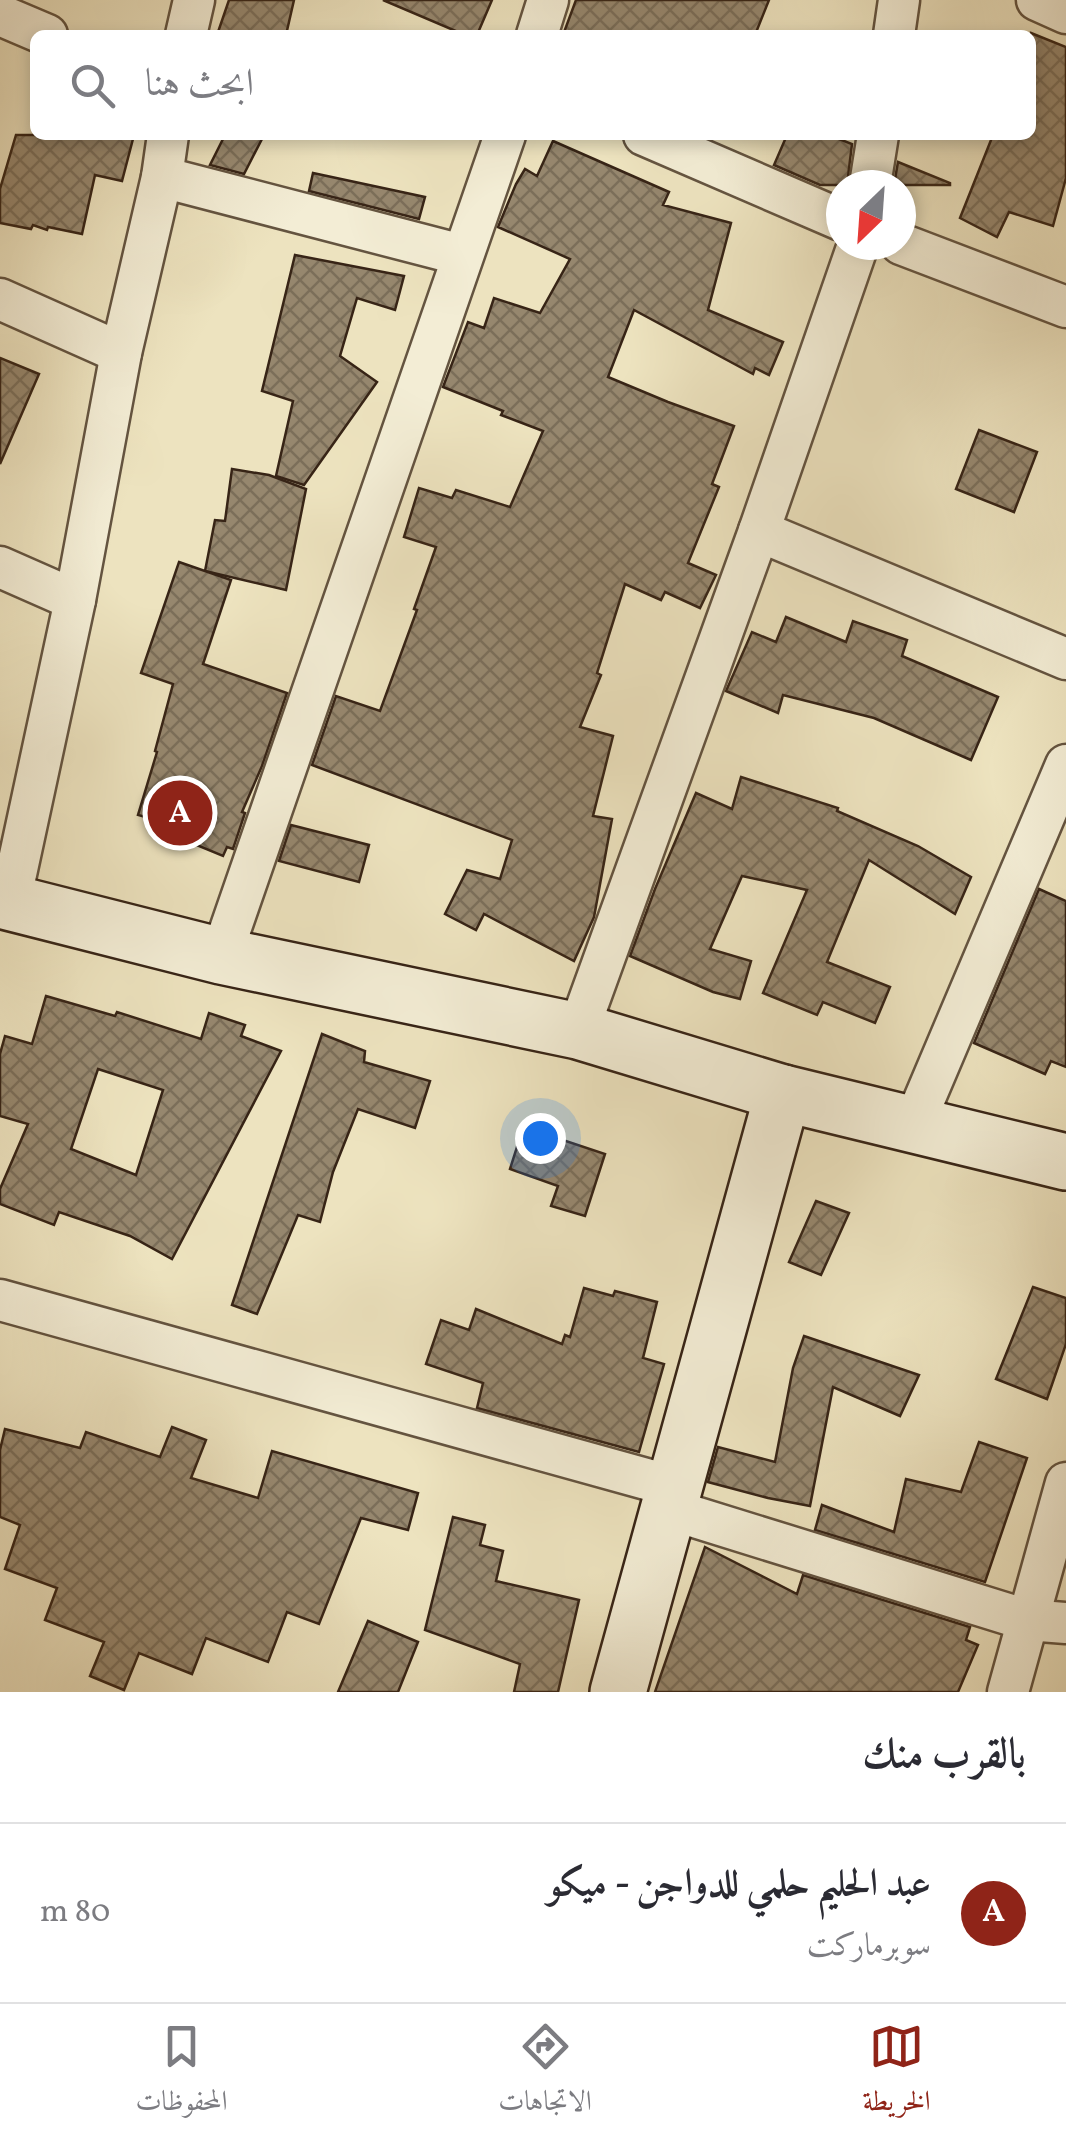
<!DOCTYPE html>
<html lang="ar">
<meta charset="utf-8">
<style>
body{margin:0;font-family:Vollkorn,Amiri,serif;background:#f2f2f3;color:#2b2b33;direction:rtl}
.compass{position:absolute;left:826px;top:170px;width:90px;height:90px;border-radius:50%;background:#fff;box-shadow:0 5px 15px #0003;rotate:205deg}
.you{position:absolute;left:540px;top:1138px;width:35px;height:35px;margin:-25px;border:8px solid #fff;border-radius:50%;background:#1a73e8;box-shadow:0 0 0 15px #1a73e833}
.badge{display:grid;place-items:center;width:65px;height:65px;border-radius:50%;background:#8f2418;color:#fff;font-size:32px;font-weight:700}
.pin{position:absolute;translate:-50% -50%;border:5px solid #fff;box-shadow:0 2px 10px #0006}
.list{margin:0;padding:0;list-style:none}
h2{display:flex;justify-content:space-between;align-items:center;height:130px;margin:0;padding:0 40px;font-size:42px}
h2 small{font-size:32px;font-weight:400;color:#7c7c81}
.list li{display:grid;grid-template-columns:65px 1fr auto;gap:30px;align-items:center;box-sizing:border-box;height:180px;padding:0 40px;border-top:2px solid #e1e1e2}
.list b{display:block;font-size:38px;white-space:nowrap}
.list p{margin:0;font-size:32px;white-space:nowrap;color:#7c7c81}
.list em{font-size:32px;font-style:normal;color:#7c7c81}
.icon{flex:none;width:55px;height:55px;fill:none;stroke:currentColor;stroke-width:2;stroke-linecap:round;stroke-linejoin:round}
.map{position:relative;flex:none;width:1066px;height:1692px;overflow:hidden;direction:ltr}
.search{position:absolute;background:#fff;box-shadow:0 5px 15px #0003;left:30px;right:30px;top:30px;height:110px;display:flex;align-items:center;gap:25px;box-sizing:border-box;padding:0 35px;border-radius:15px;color:#7c7c81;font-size:38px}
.sheet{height:310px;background:#fff}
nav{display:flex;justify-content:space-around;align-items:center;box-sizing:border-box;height:140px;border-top:2px solid #e1e1e2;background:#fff;font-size:28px;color:#7c7c81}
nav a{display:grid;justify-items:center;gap:5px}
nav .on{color:#8f2418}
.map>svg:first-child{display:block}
</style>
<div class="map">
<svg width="1066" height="1692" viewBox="0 0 1066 1692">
<defs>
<pattern id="building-cross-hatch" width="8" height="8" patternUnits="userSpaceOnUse" patternTransform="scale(2.5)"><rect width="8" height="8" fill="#96876e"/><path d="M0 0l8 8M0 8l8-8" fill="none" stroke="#7b6e59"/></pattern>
</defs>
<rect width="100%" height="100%" fill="#ede3bf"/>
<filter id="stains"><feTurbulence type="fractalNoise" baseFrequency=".002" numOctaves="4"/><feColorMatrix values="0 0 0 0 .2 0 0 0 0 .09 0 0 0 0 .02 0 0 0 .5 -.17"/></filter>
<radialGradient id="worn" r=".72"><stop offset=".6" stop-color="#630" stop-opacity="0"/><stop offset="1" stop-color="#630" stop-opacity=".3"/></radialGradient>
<!-- building -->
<g fill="url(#building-cross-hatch)" stroke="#372416" stroke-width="2.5" fill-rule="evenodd">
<polygon points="229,0 294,0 286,35 217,35"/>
<polygon points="383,0 492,0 477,35 465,35"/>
<polygon points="576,0 769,0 755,35 563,35"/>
<polygon points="1031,33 1066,47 1066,178 1053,226 1009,212 997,237 960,218 993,135 1031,135"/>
<polygon points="16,135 134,135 122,181 95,175 82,234 48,227 47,230 33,225 31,229 0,223 0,189"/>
<polygon points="225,135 264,135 244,174 210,165"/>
<polygon points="787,135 829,135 852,144 847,185 820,185 774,165"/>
<polygon points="553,141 669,192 663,205 731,223 708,310 783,342 769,375 755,368 753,374 634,310 608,377 668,402 734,426 712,484 719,487 688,563 716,575 700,608 665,592 661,600 625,584 597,673 601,675 580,727 613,736 593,816 612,819 594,917 574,961 484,914 476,930 445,914 467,870 500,879 512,840 312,765 336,696 380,711 417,610 414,609 436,547 404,537 419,488 452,498 456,490 510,507 543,431 501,415 503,411 443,387 468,322 484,328 494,298 540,313 570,259 498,227 516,184 525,169 537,176"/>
<polygon points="898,162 950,183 950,185 894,185"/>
<polygon points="313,173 425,197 419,219 309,191"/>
<polygon points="295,255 404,276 395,310 357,298 340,356 377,382 304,485 276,476 293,401 262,391"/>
<polygon points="0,358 39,374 0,464"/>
<polygon points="979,430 1037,452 1014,512 956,489"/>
<polygon points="232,469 269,475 306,489 286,590 205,571 215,520 225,521"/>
<polygon points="179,562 231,580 203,664 287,693 262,766 242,812 245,813 233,849 227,847 223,856 187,841 192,830 138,815 157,752 155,751 173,684 141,673"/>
<polygon points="786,617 846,642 853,621 907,640 902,656 998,697 971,760 874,718 783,695 778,713 726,691 752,632 776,642"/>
<polygon points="741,777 838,808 837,811 918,846 971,877 955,914 869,860 827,962 890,987 875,1023 823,1002 817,1015 763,993 807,890 742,876 710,949 751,961 740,999 713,992 630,956 655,889 696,793 732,809"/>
<polygon points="291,825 369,845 359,882 279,861"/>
<polygon points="1039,889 1066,901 1066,1067 1051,1061 1045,1074 974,1043"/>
<path d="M46 996 115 1016 117 1012 201 1039 209 1013 245 1025 241 1036 281 1051 172 1259 130 1236 59 1212 54 1225 0 1204V1189L28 1124 0 1116V1054L5 1036 32 1044ZM98 1069 163 1090 136 1175 71 1149Z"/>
<polygon points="322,1034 365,1051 364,1062 430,1081 415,1128 358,1109 333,1172 320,1222 298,1215 257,1314 232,1305"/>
<polygon points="522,1131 552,1141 554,1137 605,1154 585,1216 551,1206 558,1186 510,1169"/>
<polygon points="816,1201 849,1213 821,1275 789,1262"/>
<polygon points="1033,1287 1066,1298 1066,1344 1047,1399 996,1379"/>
<polygon points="584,1288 613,1296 615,1291 657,1302 643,1358 664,1364 639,1452 477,1408 483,1383 426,1364 441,1320 469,1330 476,1309 562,1344 565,1335 570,1337"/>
<polygon points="804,1336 919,1375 900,1416 833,1387 810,1506 768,1498 708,1482 718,1447 775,1462 793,1368"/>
<polygon points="172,1427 206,1440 191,1478 258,1498 272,1451 418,1493 408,1530 361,1518 319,1624 287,1612 268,1662 206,1638 192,1674 139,1653 124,1690 90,1676 104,1642 45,1620 57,1588 5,1569 20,1525 0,1517 0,1450 5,1429 80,1448 86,1432 160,1457"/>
<polygon points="979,1442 1027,1458 985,1582 815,1530 822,1505 894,1532 906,1479 961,1492"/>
<polygon points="453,1517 485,1525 480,1545 503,1551 496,1581 579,1600 558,1692 514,1692 520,1664 425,1630"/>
<polygon points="705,1547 797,1594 803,1575 970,1627 966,1640 978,1645 958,1692 655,1692"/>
<polygon points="368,1621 418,1642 398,1692 338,1692"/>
</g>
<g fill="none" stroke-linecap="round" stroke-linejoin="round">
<defs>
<g id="street">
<polyline points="1037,0 1066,13"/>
<polyline points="0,15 47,35"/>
<polyline points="186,35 194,0"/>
<polyline points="537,35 548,0"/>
<polyline points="894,35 899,0"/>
<polyline points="644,135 841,220"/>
<polyline points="162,177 462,255"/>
<polyline points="870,185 878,135"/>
<polyline points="901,244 1066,307"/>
<polyline points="0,299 121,353"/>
<polyline points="759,531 1066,659"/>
<polyline points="0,567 75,600"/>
<polyline points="10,902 75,600 121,353 162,177 168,135"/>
<polyline points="221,956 505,135"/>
<polyline points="578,1031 759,531 858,245"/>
<polyline points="913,1126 1066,765"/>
<polyline points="0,1300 675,1487"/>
<polyline points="669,1509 1027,1620 1066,1623"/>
<polyline points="1008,1692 1066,1483"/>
</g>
<g id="secondary">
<polyline points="0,900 221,956 578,1031 783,1093 1066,1162"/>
<polyline points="618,1692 783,1093"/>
</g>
</defs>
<!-- street casing -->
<use href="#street" stroke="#645440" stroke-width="45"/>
<!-- secondary casing -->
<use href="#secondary" stroke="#372416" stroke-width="60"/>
<!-- street -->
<use href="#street" stroke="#f3edd5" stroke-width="40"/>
<!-- secondary -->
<use href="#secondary" stroke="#f3edd5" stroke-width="55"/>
</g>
<rect width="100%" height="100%" filter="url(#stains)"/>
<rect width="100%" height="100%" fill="url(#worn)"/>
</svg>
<svg class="compass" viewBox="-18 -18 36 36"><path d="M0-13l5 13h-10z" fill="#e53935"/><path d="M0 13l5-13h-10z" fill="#7c7c81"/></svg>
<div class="you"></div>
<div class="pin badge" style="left:180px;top:813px">A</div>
<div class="search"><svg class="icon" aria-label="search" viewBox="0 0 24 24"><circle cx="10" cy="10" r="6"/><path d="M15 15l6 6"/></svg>ابحث هنا</div>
</div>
<section class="sheet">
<h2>بالقرب منك<small></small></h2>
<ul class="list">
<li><span class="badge">A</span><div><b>عبد الحليم حلمي للدواجن - ميكو</b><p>سوبرماركت</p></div><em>80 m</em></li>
</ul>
</section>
<nav>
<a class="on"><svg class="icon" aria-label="map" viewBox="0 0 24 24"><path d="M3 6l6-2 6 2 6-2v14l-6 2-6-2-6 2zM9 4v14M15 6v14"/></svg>الخريطة</a>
<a><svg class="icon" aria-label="directions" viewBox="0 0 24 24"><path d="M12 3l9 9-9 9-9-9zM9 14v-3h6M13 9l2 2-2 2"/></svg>الاتجاهات</a>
<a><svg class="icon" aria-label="saved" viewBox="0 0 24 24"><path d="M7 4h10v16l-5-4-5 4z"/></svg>المحفوظات</a>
</nav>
